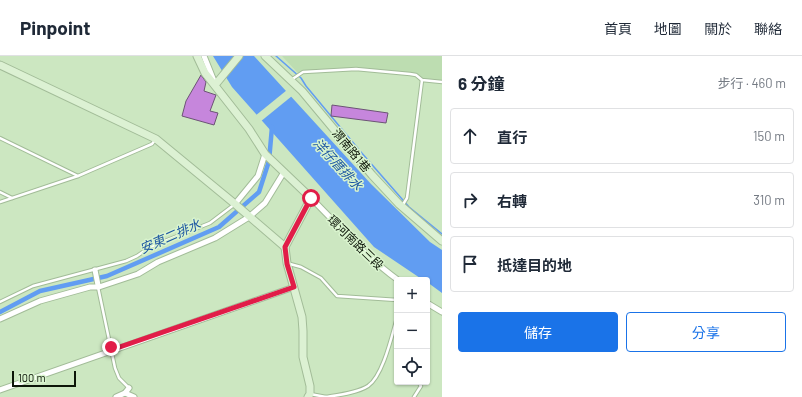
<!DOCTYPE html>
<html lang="zh-TW">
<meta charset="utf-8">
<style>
body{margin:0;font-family:Barlow,"Noto Sans TC",sans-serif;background:#f6f6f7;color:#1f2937}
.controls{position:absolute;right:12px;bottom:12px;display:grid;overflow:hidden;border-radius:4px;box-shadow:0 1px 3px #0004}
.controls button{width:36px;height:36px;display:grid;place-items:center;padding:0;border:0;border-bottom:1px solid #e0e1e3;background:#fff;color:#1f2937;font:20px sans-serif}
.scale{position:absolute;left:12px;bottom:10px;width:64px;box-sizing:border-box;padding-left:4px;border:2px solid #0c1508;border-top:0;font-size:11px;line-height:14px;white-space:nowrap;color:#0c1508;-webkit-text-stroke:3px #d9f4ce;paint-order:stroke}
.stop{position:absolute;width:12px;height:12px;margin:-9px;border:3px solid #e11d48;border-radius:50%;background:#fff}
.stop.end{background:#e11d48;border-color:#fff;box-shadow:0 1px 4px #0008}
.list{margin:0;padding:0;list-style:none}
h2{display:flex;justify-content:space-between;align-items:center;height:52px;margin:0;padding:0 16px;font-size:17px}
h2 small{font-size:13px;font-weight:400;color:#747a83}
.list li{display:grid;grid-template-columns:26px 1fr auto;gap:12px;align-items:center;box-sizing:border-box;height:56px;margin:0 8px 8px;padding:0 8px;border:1px solid #e0e1e3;border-radius:4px}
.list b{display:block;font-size:15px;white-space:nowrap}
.list em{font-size:13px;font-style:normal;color:#747a83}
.actions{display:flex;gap:8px;padding:12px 16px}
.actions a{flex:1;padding:9px 0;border:1px solid #1a73e8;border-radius:4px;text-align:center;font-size:14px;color:#1a73e8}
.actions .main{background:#1a73e8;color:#fff}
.icon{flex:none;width:22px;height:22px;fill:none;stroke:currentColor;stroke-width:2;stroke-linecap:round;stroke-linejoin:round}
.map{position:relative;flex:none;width:442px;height:341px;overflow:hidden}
header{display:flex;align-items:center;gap:24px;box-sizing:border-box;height:56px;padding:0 20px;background:#fff;border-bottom:1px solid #e0e1e3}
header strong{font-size:19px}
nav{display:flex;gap:22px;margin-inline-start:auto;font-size:14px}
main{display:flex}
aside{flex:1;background:#fff}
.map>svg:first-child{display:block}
</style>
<header>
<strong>Pinpoint</strong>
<nav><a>首頁</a><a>地圖</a><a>關於</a><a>聯絡</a></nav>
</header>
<main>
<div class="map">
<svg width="442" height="341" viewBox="0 0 442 341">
<rect width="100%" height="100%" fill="#cce7c1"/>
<!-- built -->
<polygon fill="#bdddb1" points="282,0 442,0 442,26 422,24 416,19 356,13 304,15 298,17"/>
<!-- water -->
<polygon fill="#619df2" points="213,0 254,0 371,128 430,186 442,194 442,237 427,226 427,224 423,224 374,191 232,31"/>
<!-- pier -->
<polygon fill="#cce7c1" points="287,34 292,40 260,66 255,60"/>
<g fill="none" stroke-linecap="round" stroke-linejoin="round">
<!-- stream -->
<polyline stroke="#619df2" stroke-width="1.5" points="276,0 301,22 306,30 360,95 409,151 442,178"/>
<!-- canal -->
<polyline stroke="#619df2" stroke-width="4.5" points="0,256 40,235 107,220 219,171 259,136 269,105 272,71"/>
</g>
<!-- building -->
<g fill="#c686dc" stroke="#6c5475">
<polygon points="201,19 206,26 204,35 216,39 210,55 218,57 214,69 182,60 186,45"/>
<polygon points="332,49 388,57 386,67 331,60"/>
</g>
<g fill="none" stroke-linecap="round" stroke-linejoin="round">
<defs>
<g id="lane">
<polyline points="291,24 303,16 356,13 410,18 416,19 422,24 442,26"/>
<polyline points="0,82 78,120"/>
<polyline points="0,136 12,142"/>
<polyline points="0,146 78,120 152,88 155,84"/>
<polyline points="402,150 407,142 422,24"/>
<polyline points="290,208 301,211 321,222 337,240 397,244"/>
<polyline points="98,231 115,312 119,322 129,332"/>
<polyline points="0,246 33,230 126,205 137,200 150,191 210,167 235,148"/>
<polyline points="427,259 428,248"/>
<polyline points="310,338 326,341"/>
<path d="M326 341C339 339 357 337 368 330 383 320 392 279 397 262"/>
<polyline points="414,341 421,330 418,326"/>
</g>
<g id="street">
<polyline points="204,0 214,25"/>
<path d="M311 142C339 170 366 201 398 224"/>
<polyline points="235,148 258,120 265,98"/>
<polyline points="95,214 98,229"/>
<polyline points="427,247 442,256"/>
<polyline points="0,263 40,245 90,231 99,231 138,218 158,206 215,182 249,161 265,147 284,116"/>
<polyline points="0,334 294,231"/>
<polyline points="125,337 134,341"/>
<polyline points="116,341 125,337 129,332"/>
</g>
<g id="secondary">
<polyline points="197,0 205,17 249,73 265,98 311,142 285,191 287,207 302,261 303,275 303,301 310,330 310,338 308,341"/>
<polyline points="265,0 302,35 372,119 399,148 442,185"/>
<polyline points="0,9 156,83 235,148 285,191"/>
<polyline points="215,29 239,0"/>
</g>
</defs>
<!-- lane casing -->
<use href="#lane" stroke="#a2bc98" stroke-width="4.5"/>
<!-- street casing -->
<use href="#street" stroke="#a2bc98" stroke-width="7"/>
<!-- secondary casing -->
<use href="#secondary" stroke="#a2bc98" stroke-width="9"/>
<!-- lane -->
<use href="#lane" stroke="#fff" stroke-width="2.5"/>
<!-- street -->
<use href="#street" stroke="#fff" stroke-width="5"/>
<!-- secondary -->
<use href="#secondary" stroke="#dcf1d3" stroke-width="7"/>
</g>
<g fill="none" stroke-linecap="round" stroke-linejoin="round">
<!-- route -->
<polyline stroke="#e11d48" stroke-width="5" points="111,291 111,294 294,231 287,208 285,191 311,142"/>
</g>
<g text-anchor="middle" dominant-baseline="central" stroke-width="3" stroke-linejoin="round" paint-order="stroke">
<!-- street labels -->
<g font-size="12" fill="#0c1508" stroke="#d9f4ce">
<text transform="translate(352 94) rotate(50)">渭南路1巷</text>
<text transform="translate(356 186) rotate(44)">環河南路三段</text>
</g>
<!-- water labels -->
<g font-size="13" font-style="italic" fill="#1c56a2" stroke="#d9f4ce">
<text transform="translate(338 108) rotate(47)">洋仔厝排水</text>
<text transform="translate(170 180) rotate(-24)">安東二排水</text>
</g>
</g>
</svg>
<div class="controls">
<button>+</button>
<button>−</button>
<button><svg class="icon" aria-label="locate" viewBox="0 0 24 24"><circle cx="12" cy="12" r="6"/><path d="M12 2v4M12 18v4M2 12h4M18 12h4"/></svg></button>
</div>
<div class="scale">100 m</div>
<div class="stop" style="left:311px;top:142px"></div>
<div class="stop end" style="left:111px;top:291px"></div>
</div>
<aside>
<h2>6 分鐘<small>步行 · 460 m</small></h2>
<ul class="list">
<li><svg class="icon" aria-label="ahead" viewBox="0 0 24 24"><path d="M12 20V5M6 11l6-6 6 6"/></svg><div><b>直行</b></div><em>150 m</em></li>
<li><svg class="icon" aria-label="right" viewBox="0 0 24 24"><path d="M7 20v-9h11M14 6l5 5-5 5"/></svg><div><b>右轉</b></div><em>310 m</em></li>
<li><svg class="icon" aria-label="arrive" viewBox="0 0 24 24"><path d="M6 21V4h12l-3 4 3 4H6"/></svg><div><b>抵達目的地</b></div></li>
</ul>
<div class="actions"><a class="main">儲存</a><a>分享</a></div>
</aside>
</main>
